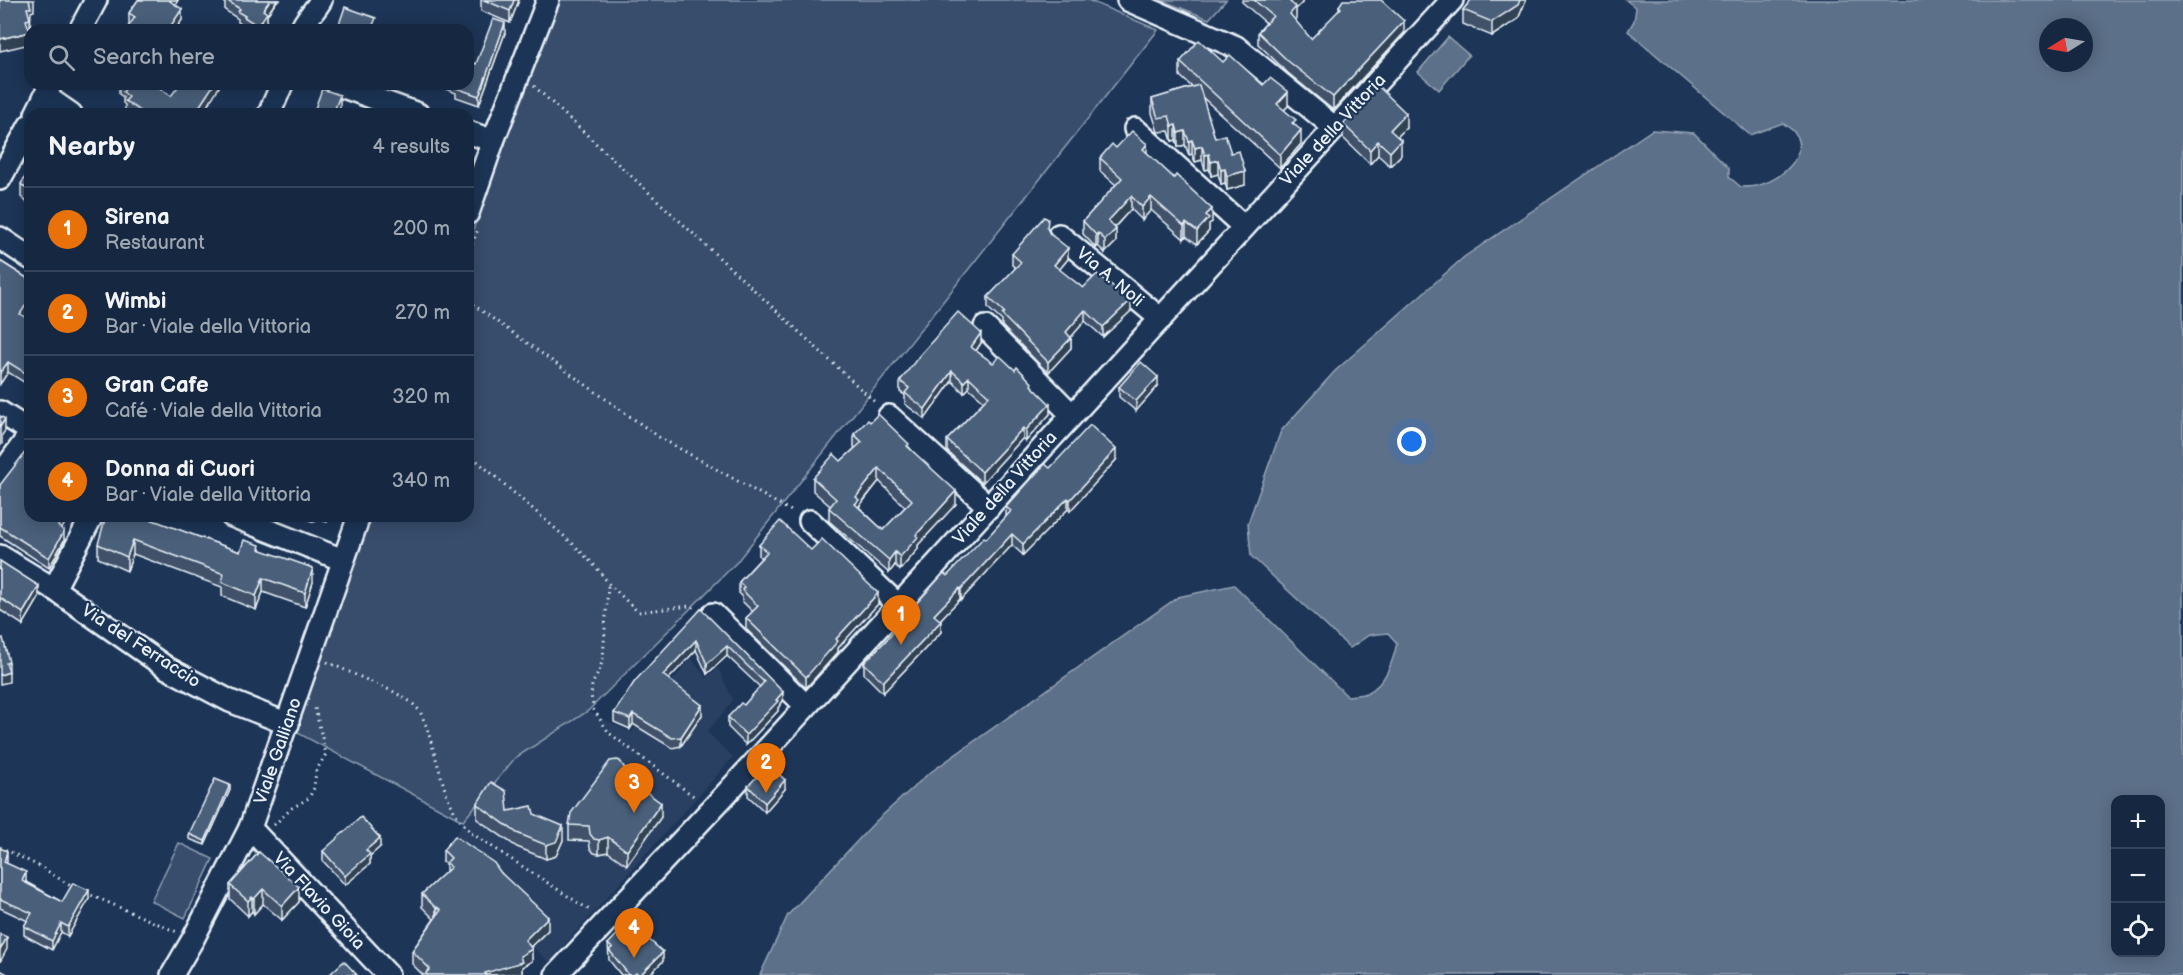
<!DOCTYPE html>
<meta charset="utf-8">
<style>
body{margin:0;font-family:"Balsamiq Sans",sans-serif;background:#1f3048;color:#f1f3f6}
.controls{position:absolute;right:18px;bottom:18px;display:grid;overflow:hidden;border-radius:12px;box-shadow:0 3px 15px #0003}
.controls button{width:54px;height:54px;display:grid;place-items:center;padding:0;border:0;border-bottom:2px solid #35445a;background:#162841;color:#f1f3f6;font:30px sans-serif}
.compass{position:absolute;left:2039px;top:18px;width:54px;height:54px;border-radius:50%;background:#162841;box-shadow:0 3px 15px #0003;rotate:259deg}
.you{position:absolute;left:1412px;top:442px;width:21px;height:21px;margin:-15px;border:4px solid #fff;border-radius:50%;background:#1a73e8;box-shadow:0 0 0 9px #1a73e833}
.badge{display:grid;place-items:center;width:39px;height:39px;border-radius:50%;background:#db2777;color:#fff;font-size:20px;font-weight:700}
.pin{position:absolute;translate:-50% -50px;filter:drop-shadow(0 2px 3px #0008)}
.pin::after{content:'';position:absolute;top:32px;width:21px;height:18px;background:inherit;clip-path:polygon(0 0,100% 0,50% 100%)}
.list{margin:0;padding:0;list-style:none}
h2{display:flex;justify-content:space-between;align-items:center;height:78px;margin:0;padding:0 24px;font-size:26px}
h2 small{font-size:20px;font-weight:400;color:#9ea6b1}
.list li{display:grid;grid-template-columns:39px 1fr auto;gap:18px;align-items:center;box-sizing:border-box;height:84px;padding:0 24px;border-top:2px solid #35445a}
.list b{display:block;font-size:22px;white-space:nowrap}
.list p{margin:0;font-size:20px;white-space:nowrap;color:#9ea6b1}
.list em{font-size:20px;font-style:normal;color:#9ea6b1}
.icon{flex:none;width:33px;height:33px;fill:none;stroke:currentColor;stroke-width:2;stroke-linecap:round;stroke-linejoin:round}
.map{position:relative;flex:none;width:2183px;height:975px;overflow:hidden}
.search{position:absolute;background:#162841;box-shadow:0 3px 15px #0003;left:24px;top:24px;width:450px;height:66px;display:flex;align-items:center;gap:15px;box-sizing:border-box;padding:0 21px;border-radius:18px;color:#9ea6b1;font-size:22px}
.panel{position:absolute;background:#162841;box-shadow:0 3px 15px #0003;left:24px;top:108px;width:450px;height:414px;border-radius:18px}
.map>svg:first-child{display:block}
</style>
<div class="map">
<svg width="2183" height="975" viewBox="0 0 2183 975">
<rect width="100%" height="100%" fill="#1d3557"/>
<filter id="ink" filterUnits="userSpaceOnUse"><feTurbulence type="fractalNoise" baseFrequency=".0167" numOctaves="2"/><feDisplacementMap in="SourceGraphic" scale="12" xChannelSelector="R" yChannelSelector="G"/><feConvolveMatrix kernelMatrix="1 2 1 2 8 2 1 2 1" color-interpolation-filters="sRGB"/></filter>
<g filter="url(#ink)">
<!-- built -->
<polygon fill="#2a4162" points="691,658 706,678 718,668 733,700 707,732 733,757 549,962 451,870 440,863 463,821 515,758 588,711 631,733"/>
<!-- green -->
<g fill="#374d6c" stroke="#909fb2" stroke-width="1.5">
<polygon points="557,0 1088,0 1158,30 736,563 588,711 515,758 463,821 294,731 370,516 468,516 468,244"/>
<polygon points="1161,0 1226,0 1209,19"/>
<polygon points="179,843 213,859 185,918 151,901"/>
</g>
<!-- water -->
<g fill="#5d7089" stroke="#95a4b5" stroke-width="1.5" fill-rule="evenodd">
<path d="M1626 0H2183V975H760L788 915 875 822 928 774 1178 597 1234 585 1347 696C1353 695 1362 695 1367 693 1386 684 1393 661 1397 643L1388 633 1369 635 1350 648 1251 556 1248 523 1281 431 1335 371 1464 257 1652 130 1694 133 1729 168V177L1741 187C1747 187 1754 187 1760 185 1781 179 1810 156 1794 132 1792 129 1786 126 1783 123L1750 135 1628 31 1634 21 1636 8ZM2048 27H2084V63H2048ZM2116 800H2160V952H2116Z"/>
<polygon points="1448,37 1469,55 1439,90 1418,72"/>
</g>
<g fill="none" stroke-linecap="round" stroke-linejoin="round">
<defs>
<g id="street">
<polyline points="1128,0 1236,47 1335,128"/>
<polyline points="80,30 96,0"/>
<path d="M301 30C306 18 315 11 321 0"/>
<polyline points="335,84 418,114"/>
<polyline points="45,96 71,114"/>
<polyline points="36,114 51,84"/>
<polyline points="269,114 282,84"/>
<polyline points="1135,129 1244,227"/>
<polyline points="468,132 493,141"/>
<polyline points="0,179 30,125"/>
<polyline points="468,213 493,141 548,0"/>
<polyline points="1059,235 1161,319"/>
<polyline points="0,238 30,258"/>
<polyline points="985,327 1072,415"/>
<polyline points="0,412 30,431"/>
<polyline points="889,416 989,507"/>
<polyline points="0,476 30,434"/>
<polyline points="232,516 343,560"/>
<polyline points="810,521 898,605"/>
<polyline points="0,556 54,589 167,668 230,701 288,724"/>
<polyline points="54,589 92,516"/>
<polyline points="713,614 806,706"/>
<polyline points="250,828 388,975"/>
<polyline points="172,975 193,939 250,828 359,516"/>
<polyline points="556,975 725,795 1452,0"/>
</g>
</defs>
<!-- street casing -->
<use href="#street" stroke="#e8f1f8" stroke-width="26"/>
<!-- path -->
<g stroke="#e8f1f8" stroke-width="3" stroke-dasharray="1.5 4.5" stroke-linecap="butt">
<polyline points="534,86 877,404"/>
<polyline points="468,255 478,229"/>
<polyline points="468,301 659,437 793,512"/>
<polyline points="468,453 572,543 597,568 609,584 638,612 690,606 697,608"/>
<polyline points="608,586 603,658 599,672 592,684 591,696 594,710 609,733 696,798"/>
<polyline points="327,662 394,692 411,702 420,711 427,728 446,793 455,813 471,833 591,911"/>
<polyline points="274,825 292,808 309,798 314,788 316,771 326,754 314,704"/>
<polyline points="0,847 41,867 74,888"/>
<polyline points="86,893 177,932"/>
</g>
<!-- street -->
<use href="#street" stroke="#1d3557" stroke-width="21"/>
</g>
<!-- wall -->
<g fill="#3f5169" stroke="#e8f1f8" stroke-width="1.5" fill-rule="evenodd">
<polygon points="0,0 34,0 34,11 31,12 30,31 29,31 30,44"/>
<polygon points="138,0 178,0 175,5 182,20 175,30 126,30 130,24 129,24 129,13"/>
<polygon points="225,0 281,0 277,1 267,15 267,23 262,30 248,30 244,28 244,26 238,22 238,19 225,10"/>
<polygon points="481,0 519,0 510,23 481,11"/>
<polygon points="1242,0 1302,0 1302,3 1296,9 1295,21 1311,39 1339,11 1339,6 1404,33 1333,110 1288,73 1258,44 1258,32 1266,23 1242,2"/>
<polygon points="1471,0 1526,0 1518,19 1492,36 1463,24 1463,10"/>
<polygon points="505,33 479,105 456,97 456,93 433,84 468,84 476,64"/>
<polygon points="1180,62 1223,62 1288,106 1284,110 1296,126 1301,144 1280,168 1202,97 1215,138 1231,153 1245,185 1227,190 1225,183 1221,184 1218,174 1211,176 1209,169 1205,170 1202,160 1195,162 1192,154 1189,155 1185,145 1178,147 1176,140 1172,141 1169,131 1158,132 1152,113 1152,99 1192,87 1180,76"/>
<polygon points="117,84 154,84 171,96 204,111 204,114 129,114 125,112 125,105 123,103 123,97 119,94 119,85"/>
<polygon points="1343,124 1406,128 1397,137 1401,155 1390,166 1378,155 1370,164 1343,138"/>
<polygon points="1116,148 1147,153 1212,222 1209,224 1209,231 1197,244 1186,236 1184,239 1151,210 1142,220 1131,209 1115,227 1116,242 1105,253 1098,246 1096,248 1083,234 1083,221 1116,185 1100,171 1100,158"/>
<polygon points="30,169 30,205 21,197 21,184"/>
<polygon points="1048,229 1068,259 1059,270 1083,288 1131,311 1103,337 1085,321 1071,337 1071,348 1048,373 1002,326 1002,321 988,308 988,297 1016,268 1012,265 1012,254"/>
<polygon points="0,261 30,280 30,310 25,317 30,320 30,386 8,372 0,384"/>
<polygon points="981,343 976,351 993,363 1032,387 1050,414 1026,441 1023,438 982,483 947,451 947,440 984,401 969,388 964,393 952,381 925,419 905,404 905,395 900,392 900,381"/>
<polygon points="1158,386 1136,411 1119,397 1119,387"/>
<path d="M854 434 909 447 956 504 918 545V549L900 570 895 565 889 573 829 521V508L830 506 813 491V478L841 461 855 448 854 447ZM879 481 905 507 883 530 859 507Z"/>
<polygon points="1116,460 1070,511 1068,509 1023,555 1012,545 961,600 960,599 940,620 941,632 883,693 864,674 864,663 892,634 903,621 903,618 986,539 1006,517 1006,507 1050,468"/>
<polygon points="0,485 30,516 69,516 61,529 64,540 49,568 0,536"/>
<polygon points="147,516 147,518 240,552 260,549 313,582 305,607 263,592 256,610 222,596 222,587 133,554 127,571 98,558 98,544"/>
<polygon points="300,516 329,516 327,522 317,519 314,522"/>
<polygon points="759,545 811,550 878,604 838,648 838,652 806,688 746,629 746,618 753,612 742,601 742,596 739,593 739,582 761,558 759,556"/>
<polygon points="0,561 39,598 23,625 0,610"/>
<polygon points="701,609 783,701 778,708 778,711 746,745 728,727 728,717 744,705 760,687 727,656 707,674 696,650 668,679 702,715 681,746 672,748 633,724 630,729 614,722 614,713"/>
<polygon points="628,773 643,789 661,817 627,865 608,852 599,854 594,853 590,848 589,841 569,840 569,825"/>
<polygon points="748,786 785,789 765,812 748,796"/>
<polygon points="230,790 205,845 189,839 189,834"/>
<polygon points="477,804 508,811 534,814 563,840 556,856 546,859 517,847 477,819"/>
<polygon points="380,847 370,856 370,864 345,885 323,861 323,851"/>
<polygon points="0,848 7,861 6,863 26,881 26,882 62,902 89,899 68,936 61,932 52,950 24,935 24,926 28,921 0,908"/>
<polygon points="443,850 501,873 548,930 531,947 532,961 522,967 522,974 423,975 412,964 412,951 434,919 422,907 422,894 446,872 446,865 443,862"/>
<polygon points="259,852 299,902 282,920 263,904 254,914 252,911 248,916 230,899 230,885"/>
<polygon points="608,944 663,961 649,975 621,975 609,960"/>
</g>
<!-- shaded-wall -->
<g fill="#334255" stroke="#e8f1f8" stroke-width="1.5">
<polygon points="170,0 178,0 170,12"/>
<polygon points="270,0 277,0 267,15 267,23 262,30 258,30 258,26 263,10"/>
<polygon points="514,0 519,0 510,23 510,11"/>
<polygon points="1292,0 1302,0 1302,3 1296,9 1296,20 1290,27 1290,2"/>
<polygon points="1520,0 1526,0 1518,19 1492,36 1492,22"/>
<polygon points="182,9 182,20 175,30 168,30"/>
<polygon points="30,19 30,31 26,32 26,20"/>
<polygon points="1404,21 1404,33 1333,110 1333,97"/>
<polygon points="505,23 505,33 479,105 479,96"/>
<polygon points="30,32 30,44 0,51 0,39"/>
<polygon points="214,84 221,84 204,111 204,114 199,114 199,107"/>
<polygon points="1288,92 1288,106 1277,117 1277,104"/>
<polygon points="340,95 340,108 337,114 333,114"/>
<polygon points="1406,113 1406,128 1390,144 1390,130"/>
<polygon points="1176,125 1176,140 1172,141 1172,126"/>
<polygon points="1301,130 1301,144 1280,168 1280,155"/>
<polygon points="1185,131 1185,145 1178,147 1178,133"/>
<polygon points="1192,140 1192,154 1189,155 1189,141"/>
<polygon points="1401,140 1401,155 1390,166 1390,152"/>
<polygon points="1378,141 1378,155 1370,164 1370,150"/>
<polygon points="1147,144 1147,157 1143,149"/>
<polygon points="1202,146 1202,160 1195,162 1195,148"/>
<polygon points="1209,154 1209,169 1205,170 1205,155"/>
<polygon points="1218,160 1218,174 1211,176 1211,162"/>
<polygon points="1225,169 1225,183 1221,184 1221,170"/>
<polygon points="1245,171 1245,185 1227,190 1227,176"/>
<polygon points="1131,196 1131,209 1108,234 1108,221"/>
<polygon points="1151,197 1151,210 1142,220 1142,207"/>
<polygon points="1212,209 1212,222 1209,224 1209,231 1197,244 1197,231 1206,215"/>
<polygon points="1186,223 1186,236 1184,239 1184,226"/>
<polygon points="1116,229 1116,242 1105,253 1105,240"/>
<polygon points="1098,233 1098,246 1096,248 1096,235"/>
<polygon points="1068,248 1068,259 1054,276 1054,265"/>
<polygon points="30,292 30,310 20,325 20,314"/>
<polygon points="1131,300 1131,311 1103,337 1103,327"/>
<polygon points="1085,310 1085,321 1066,343 1066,332"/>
<polygon points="981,333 981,343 971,358 971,347"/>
<polygon points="1071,338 1071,348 1048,373 1048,362"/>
<polygon points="8,362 8,372 0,384 0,373"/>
<polygon points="952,371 952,381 925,419 925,409"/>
<polygon points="969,377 969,388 964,393 964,382"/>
<polygon points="1158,377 1158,386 1136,411 1136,401"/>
<polygon points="1050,404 1050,414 1026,441 1026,430"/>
<polygon points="5,419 5,431 2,435 2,444 0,446 0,427"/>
<polygon points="1023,428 1023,438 982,483 982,472"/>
<polygon points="1116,449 1116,460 1070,511 1070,500"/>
<polygon points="879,468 879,481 859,506 859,512 855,517 856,497"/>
<polygon points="956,491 956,504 918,545 918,549 900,570 900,557 916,535"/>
<polygon points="1068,498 1068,509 1023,555 1023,544"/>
<polygon points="63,516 69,516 58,536 58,526"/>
<polygon points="64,531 64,540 49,568 49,558"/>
<polygon points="1012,534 1012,545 961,600 961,589"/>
<polygon points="133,540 133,554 127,571 127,557"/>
<polygon points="895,552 895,565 889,573 889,560"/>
<polygon points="313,568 313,582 305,607 305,593"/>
<polygon points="263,578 263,592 256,610 256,596"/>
<polygon points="39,586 39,598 23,625 23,613"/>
<polygon points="960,588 960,599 934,626 934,615"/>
<polygon points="878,593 878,604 838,648 838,652 806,688 806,677 836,639"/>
<polygon points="941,621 941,632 883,693 883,682"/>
<polygon points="696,640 696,650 663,685 663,675"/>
<polygon points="727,646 727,656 707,674 707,664"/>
<polygon points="9,662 9,671 6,672 6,663"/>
<polygon points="9,672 9,682 0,684 0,675"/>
<polygon points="783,692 783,701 778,708 778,711 746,745 746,735"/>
<polygon points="702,705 702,715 681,746 681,737"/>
<polygon points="633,714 633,724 630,729 630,719"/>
<polygon points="785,780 785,789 765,812 765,803"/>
<polygon points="230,785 230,790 205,845 205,841"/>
<polygon points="661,803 661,817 627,865 627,851"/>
<polygon points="563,826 563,840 556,856 546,859 546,845"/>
<polygon points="608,837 608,852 599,854 599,840"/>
<polygon points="380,838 380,847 370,856 370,864 345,885 345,876 366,850"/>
<polygon points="7,851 7,861 4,871 4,862"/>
<polygon points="26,872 26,881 22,890 22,881"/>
<polygon points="299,887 299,902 282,920 282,906"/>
<polygon points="263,889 263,904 254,914 254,899"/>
<polygon points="89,890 89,899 68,936 68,927"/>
<polygon points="252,897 252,911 248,916 248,901"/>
<polygon points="437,907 437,919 436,921 436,908"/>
<polygon points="548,917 548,930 525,952 525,940"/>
<polygon points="61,923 61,932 52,950 52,941"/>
<polygon points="7,937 7,949 0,962 0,950"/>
<polygon points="532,949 532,961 522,967 522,974 485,975 485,973 520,956"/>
<polygon points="663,952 663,961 649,975 640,975"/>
</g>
<!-- building -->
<g fill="#495e7a" stroke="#e8f1f8" stroke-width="1.5" fill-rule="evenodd">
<polygon points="0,0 29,0 31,8 27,8 30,19 26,20 30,32 0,39"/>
<polygon points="138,0 170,0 170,1 182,9 168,30 126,30 135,17 129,13"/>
<polygon points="226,0 270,0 263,10 267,13 258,26 244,17 245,16 238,12 240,9"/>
<polygon points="484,0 514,0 510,11"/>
<polygon points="1254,0 1292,0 1290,2 1296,7 1290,14 1311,39 1341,8 1339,6 1343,0 1381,0 1404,21 1333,97 1288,61 1258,32 1273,16"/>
<polygon points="1471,0 1520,0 1518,5 1492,22 1463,10"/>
<polygon points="345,7 376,18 373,25 386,30 337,30"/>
<polygon points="493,19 505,23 479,96 456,88 457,84 468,84 468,61 476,64"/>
<polygon points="1199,40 1223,62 1230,55 1263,85 1270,78 1288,92 1277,104 1296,120 1292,123 1301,130 1280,155 1180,62"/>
<polygon points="119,84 154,84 171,96 180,84 214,84 199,107 204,110 201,114 145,114 125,101 129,97 123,92 126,88"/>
<polygon points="1199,85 1215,138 1225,135 1231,153 1239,151 1245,171 1227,176 1225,169 1221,170 1218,160 1211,162 1209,154 1205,155 1202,146 1195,148 1192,140 1189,141 1185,131 1178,133 1176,125 1172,126 1169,116 1158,118 1152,99"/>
<polygon points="1378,86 1406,113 1390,130 1401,140 1390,152 1378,141 1370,150 1343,124"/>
<polygon points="322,89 340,95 333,114 313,114"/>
<polygon points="1132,131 1147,144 1143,149 1174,178 1176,175 1212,209 1206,215 1209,218 1197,231 1186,223 1184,226 1151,197 1142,207 1131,196 1108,221 1116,229 1105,240 1098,233 1096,235 1083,221 1122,178 1100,158 1112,144 1116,148"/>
<polygon points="30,169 30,192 21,184"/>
<polygon points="1044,217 1048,219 1047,228 1050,234 1068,248 1054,265 1083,288 1097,274 1131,300 1103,327 1085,310 1066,332 1071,338 1048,362 1002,315 1004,312 988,297 1021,262 1012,254"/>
<polygon points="0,261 30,280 30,292 28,296 30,297 30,299 20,314 30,320 30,376 8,362 0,373"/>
<polygon points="958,312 981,333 971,347 993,363 1000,356 1015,370 1017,367 1032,383 1031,385 1050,404 1026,430 1023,428 982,472 947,440 989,396 969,377 964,382 952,371 925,409 905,393 909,388 900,381 919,356"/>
<polygon points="1141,362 1158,377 1136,401 1119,387"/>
<path d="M878 414 909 444 907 446 956 491 916 535 918 537 900 557 895 552 889 560 829 508 836 499 813 478 834 454 841 461 862 442 854 434 868 420 870 422ZM879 468 912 500 883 530 855 504 859 500 856 497Z"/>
<polygon points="0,416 5,419 0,427"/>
<polygon points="1090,425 1116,449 1070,500 1068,498 1023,544 1012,534 961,589 960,588 934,615 941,621 883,682 864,663 892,634 904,620 903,618 944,573 947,576 984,537 986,539 1011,511 1006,507 1045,464 1050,468"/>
<polygon points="30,446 30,516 63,516 58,526 64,531 49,558 0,527 0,485"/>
<polygon points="106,516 142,516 240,552 244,540 260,545 259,549 313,568 305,593 263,578 256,596 222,582 224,574 133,540 127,557 98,544"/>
<polygon points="780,521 811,550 822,539 878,593 836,639 838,641 806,677 746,618 758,606 742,590 744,587 739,582 767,552 759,545"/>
<polygon points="0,561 39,586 23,613 0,598"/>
<polygon points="701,609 783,692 776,700 778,701 746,735 728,717 741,703 744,705 764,682 727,646 707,664 696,640 663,675 702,705 681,737 672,738 633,714 630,719 614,713 635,681"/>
<polygon points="3,638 9,662 6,663 9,672 0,675 0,639"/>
<polygon points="617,760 620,761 628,773 638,774 643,781 641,788 661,803 627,851 608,837 599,840 594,839 590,834 589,826 569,825 571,813 610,761"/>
<polygon points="769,764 785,780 765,803 748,786"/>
<polygon points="215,779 230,785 205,841 189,834"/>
<polygon points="491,782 506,791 508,811 532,806 534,814 563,826 556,842 546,845 517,833 477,804"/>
<polygon points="361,817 380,838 366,850 370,854 345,876 323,851"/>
<polygon points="455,836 494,863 501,873 548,917 525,940 532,949 520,956 522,962 485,973 487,975 427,975 426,973 430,969 412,951 441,910 437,907 436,908 422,894 451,867 446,863 451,858 443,850"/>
<polygon points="0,848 7,851 4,862 26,872 22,881 62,902 73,883 89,890 68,927 61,923 52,941 24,926 32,913 0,899"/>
<polygon points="259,852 299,887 282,906 263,889 254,899 252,897 248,901 230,885"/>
<polygon points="629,922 663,952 640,975 638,975 636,973 634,975 629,975 609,950 612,948 608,944"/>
<polygon points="0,934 7,937 0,950"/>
<polygon points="344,961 357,975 329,975"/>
<polygon points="0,970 9,975 0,975"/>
</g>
</g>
<g text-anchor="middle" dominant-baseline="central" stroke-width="4.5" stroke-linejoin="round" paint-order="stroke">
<!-- street labels -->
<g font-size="18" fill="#e8f1f8" stroke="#1d3557">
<text transform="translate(1333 130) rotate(-47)">Viale della Vittoria</text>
<text transform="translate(1110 277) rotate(40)">Via A. Noli</text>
<text transform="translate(1005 488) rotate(-48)">Viale della Vittoria</text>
<text transform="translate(141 646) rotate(33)">Via del Ferraccio</text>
<text transform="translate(278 751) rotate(-71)">Viale Galliano</text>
<text transform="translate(319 901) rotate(47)">Via Flavio Gioia</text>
</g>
</g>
</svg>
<div class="controls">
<button>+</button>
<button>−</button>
<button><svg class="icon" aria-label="locate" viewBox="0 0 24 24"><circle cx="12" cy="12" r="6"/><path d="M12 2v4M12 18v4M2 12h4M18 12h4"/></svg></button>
</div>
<svg class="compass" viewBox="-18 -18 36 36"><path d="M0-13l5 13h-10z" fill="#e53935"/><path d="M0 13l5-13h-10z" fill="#9ea6b1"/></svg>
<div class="you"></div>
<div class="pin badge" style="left:901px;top:645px;background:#e8710a">1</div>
<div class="pin badge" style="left:766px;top:793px;background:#e8710a">2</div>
<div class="pin badge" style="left:634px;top:813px;background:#e8710a">3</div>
<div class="pin badge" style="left:634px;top:958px;background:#e8710a">4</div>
<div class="search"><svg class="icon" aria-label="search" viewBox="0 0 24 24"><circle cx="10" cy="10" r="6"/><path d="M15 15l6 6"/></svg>Search here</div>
<section class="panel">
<h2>Nearby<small>4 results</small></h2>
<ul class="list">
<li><span class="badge" style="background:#e8710a">1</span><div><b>Sirena</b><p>Restaurant</p></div><em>200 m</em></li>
<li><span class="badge" style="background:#e8710a">2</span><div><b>Wimbi</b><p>Bar · Viale della Vittoria</p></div><em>270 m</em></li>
<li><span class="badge" style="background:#e8710a">3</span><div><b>Gran Cafe</b><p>Café · Viale della Vittoria</p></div><em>320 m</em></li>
<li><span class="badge" style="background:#e8710a">4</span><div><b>Donna di Cuori</b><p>Bar · Viale della Vittoria</p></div><em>340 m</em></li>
</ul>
</section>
</div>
